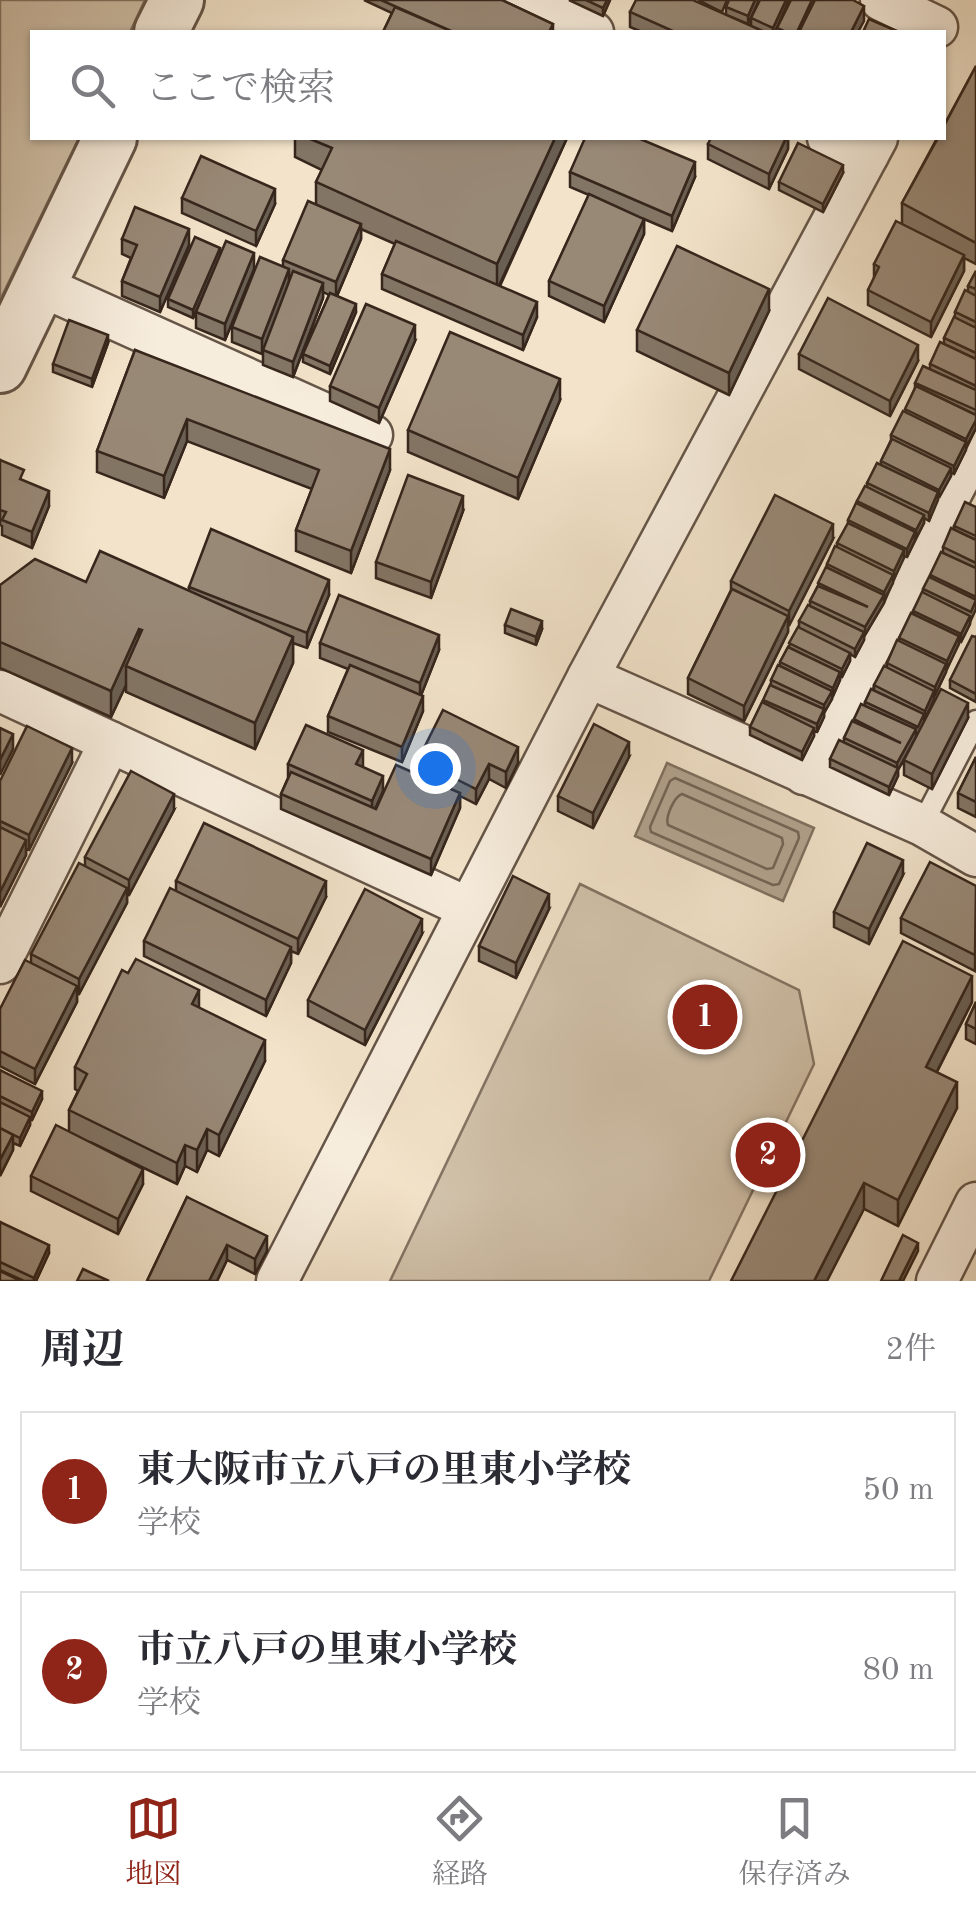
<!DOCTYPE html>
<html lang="ja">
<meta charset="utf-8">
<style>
body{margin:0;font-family:"Old Standard TT","Noto Serif JP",serif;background:#f7f7f7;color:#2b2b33}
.you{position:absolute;left:435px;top:768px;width:35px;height:35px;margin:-25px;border:8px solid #fff;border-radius:50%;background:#1a73e8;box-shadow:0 0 0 15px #1a73e833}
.badge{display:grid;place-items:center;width:65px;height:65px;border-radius:50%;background:#8f2418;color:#fff;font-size:32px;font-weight:700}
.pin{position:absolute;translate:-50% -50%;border:5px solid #fff;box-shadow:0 2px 10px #0006}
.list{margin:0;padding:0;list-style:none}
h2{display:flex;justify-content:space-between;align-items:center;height:130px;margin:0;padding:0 40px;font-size:42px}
h2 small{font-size:32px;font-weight:400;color:#7c7c81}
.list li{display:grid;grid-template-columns:65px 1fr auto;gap:30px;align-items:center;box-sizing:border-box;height:160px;margin:0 20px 20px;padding:0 20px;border:2px solid #e1e1e2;border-radius:0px}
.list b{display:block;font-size:38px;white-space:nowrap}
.list p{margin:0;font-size:32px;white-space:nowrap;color:#7c7c81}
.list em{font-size:32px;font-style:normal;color:#7c7c81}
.icon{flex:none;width:55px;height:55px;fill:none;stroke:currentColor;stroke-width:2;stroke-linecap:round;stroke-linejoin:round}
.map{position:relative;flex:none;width:976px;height:1281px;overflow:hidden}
.search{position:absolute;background:#fff;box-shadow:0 2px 8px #0004;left:30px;right:30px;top:30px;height:110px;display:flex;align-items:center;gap:25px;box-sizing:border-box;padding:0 35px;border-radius:0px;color:#7c7c81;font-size:38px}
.sheet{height:490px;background:#fff}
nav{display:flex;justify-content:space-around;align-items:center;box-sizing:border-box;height:140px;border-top:2px solid #e1e1e2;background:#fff;font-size:28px;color:#7c7c81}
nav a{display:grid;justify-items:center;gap:5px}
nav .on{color:#8f2418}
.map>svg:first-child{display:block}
</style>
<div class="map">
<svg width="976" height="1281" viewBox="0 0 976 1281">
<rect width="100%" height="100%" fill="#f2e3ca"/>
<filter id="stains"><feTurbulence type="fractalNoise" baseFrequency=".002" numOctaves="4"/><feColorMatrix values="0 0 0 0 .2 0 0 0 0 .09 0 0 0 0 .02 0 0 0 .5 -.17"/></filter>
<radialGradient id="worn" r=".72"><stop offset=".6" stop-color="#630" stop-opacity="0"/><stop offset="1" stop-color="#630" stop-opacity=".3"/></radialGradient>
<!-- green -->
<g fill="#d2c3ac" stroke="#847464" stroke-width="2.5">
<polygon points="0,0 145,0 130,32 32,32 32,138 79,138 0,300"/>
<polygon points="580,884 799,990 814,1064 709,1281 390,1281"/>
</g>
<!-- water -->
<polygon fill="#b2a38f" stroke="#807161" stroke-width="2.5" points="667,763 814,828 783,901 635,836"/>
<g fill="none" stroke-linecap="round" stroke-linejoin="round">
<!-- shore -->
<g stroke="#746456" stroke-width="2.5">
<polygon points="675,778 798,832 799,838 779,884 773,885 651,832 650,827 670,781"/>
<path d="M682 794 782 838 783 844 773 868 767 869 668 825C665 817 674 797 682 794Z"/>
</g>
<defs>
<polyline id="service" points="922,825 976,721"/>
<g id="minor">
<polyline points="520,0 593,32"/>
<polyline points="881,0 937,27"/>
<polyline points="828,138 868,155"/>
<polyline points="39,285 372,435"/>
<polyline points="588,677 922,825 976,856"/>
<polyline points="0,691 468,908"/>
<polyline points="804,774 976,446"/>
<polyline points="0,963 110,742"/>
<polyline points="277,1281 588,677 877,138"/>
<polyline points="937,1281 976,1203"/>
</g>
<g id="tertiary">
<polyline points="161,32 177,0"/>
<polyline points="0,366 110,138"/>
</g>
</defs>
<!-- service casing -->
<use href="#service" stroke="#655548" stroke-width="25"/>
<!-- minor casing -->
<use href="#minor" stroke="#655548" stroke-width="45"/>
<!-- tertiary casing -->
<use href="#tertiary" stroke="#655548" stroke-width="58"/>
<!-- service -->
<use href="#service" stroke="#f7eddd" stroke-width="20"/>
<!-- minor -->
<use href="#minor" stroke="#f7eddd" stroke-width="40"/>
<!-- tertiary -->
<use href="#tertiary" stroke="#f7eddd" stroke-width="52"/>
</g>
<!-- wall -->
<g fill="#837565" stroke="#36261c" stroke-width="2.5">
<polygon points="364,0 502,0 553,24 553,32 383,32 392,13"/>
<polygon points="569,0 610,0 603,16"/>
<polygon points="698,0 727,0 722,12"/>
<polygon points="759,0 748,24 726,15 726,7"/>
<polygon points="760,0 789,0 775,32 642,32 630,27 630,12 751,26 751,18"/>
<polygon points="976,66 976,264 964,258 964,271 931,337 868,305 868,290 874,279 874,264 902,224 902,203"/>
<polygon points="295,138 567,138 500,286 537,317 523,350 382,289 382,274 395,244 361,229 361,239 337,296 356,312 330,374 303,362 303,354 329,295 323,292 323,298 293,377 263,365 263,350 262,354 232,342 232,327 283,266 283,260 316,205 316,182 322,170 295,157"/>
<polygon points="788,138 788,149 769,189 708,159 708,144"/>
<polygon points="570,172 695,177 672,231 644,219 644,234 604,322 549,296 549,281 589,195 570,187"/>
<polygon points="843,173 823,212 779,190 779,182"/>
<polygon points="182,198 275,204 256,246 182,213"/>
<polygon points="122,239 189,245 160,312 122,296 122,281 131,258 122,254"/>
<polygon points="220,255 254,269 225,340 196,328 196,312 206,288 193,318 168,307 168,299"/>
<polygon points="976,271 976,428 954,474 951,472 951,476 938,498 929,521 924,518 924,523 907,557 904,556 884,603 865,635 864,635 864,640 855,657 850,654 850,661 842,677 840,676 840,680 833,696 832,695 832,699 824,713 824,717 817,732 814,731 814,736 802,760 750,735 750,727 771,685 771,680 780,666 780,662 799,628 799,621 810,606 810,601 827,568 827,564 837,548 837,543 848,524 848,520 857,504 857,501 867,488 867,483 881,465 881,461 891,440 891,435 905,412 915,388 915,383 930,369 930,364 944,344 944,338 955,318 955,312 968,292 968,286"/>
<polygon points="769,311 729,395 637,351 637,330"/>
<polygon points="415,341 379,423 330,401 330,386"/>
<polygon points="108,343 92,387 53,372 53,364"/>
<polygon points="135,350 390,470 351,573 296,551 296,530 312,489 187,441 164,498 97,472 97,451"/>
<polygon points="799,354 918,361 890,416 799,369"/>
<polygon points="560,400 518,499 408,452 408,430"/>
<polygon points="0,460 49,506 32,548 2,535 2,526 0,525"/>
<polygon points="976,507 976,609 971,620 970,619 970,624 961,642 959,641 947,669 946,668 946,672 935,695 934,694 934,699 924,718 924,722 968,718 932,789 904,775 904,760 914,742 898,770 898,776 889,795 830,767 830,759 844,743 844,738 854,719 865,705 865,702 874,690 874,685 887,668 887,663 899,641 899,638 913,614 913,611 923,593 923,589 943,553 943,547 954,529 954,526"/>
<polygon points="463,511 431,598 376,578 376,562"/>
<polygon points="833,539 788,626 788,632 744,721 688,694 688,678 731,590 731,581"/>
<polygon points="0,585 189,591 189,587 329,595 307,648 293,643 293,663 255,749 126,692 126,685 111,717 0,668"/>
<polygon points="505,625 542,629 536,645 505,633"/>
<polygon points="976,637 976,702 950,688 950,680"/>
<polygon points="320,643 439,650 421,695 423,711 402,762 328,732 328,716 348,669 320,658"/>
<polygon points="629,757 593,828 558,811 558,796"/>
<polygon points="976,757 976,817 958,808 958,793"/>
<polygon points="418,760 518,763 506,788 489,779 476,804 460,796 460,808 431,875 281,809 281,794 288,778 288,764 362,766 383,791 418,775"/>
<polygon points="72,763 29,850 26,849 26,855 0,907 0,781"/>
<polygon points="174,810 129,895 127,894 127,903 79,994 77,993 77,1002 35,1084 0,1066 0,1009 31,963 31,954 85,866 85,857"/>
<polygon points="903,875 869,944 834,927 834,912"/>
<polygon points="176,881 326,897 298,954 291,951 291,963 266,1016 144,956 144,941 176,891"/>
<polygon points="976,886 975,971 901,933 901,918"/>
<polygon points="549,909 516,978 479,961 479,946"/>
<polygon points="422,934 365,1045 308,1016 308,1000"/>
<polygon points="972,1002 937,1072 957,1108 898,1226 864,1209 731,1281"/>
<polygon points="976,1002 976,1044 966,1039 966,1024"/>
<polygon points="199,1008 265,1061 219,1156 207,1150 197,1172 185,1166 177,1184 90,1142 143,1184 118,1234 31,1191 31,1176 69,1131 69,1110 78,1091 75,1089 75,1067"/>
<polygon points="0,1070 42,1099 32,1120 30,1119 30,1125 20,1146 13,1143 13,1150 0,1176"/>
<polygon points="187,1197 267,1251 255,1274 227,1260 217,1281 147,1281"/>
<polygon points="0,1222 49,1253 36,1281 24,1281 0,1270"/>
</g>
<!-- shaded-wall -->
<g fill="#6a5f53" stroke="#36261c" stroke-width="2.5">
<polygon points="607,0 610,0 603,16 603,8"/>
<polygon points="755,0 759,0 748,24 748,16"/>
<polygon points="786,0 789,0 775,32 773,32 773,28"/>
<polygon points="812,0 816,0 801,32 797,32"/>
<polygon points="864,6 864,21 858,32 851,32"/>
<polygon points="555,138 567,138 497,290 497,264"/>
<polygon points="786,138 788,138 788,149 769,189 769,174"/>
<polygon points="695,162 695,177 672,231 672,216"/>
<polygon points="843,165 843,173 823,212 823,204"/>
<polygon points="275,189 275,204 256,246 256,231"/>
<polygon points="644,219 644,234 604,322 604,306"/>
<polygon points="361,224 361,239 336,298 336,282"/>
<polygon points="189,229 189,245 160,312 160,297"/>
<polygon points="220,248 220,256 193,318 193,310"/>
<polygon points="254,253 254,269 225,340 225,324"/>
<polygon points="964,255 964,271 931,337 931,322"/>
<polygon points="289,269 289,284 262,354 262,339"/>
<polygon points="323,283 323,298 293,377 293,362"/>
<polygon points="769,289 769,311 729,395 729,373"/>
<polygon points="537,302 537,317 523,350 523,335"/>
<polygon points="356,304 356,312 330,374 330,366"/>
<polygon points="415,325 415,341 379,423 379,408"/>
<polygon points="108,335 108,343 92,387 92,379"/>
<polygon points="918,345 918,361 890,416 890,401"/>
<polygon points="560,379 560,400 518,499 518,478"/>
<polygon points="187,419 187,441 164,498 164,476"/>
<polygon points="976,420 976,428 966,447 966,439"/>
<polygon points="966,442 966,450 954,474 954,466"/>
<polygon points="390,449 390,470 351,573 351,551"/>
<polygon points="951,468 951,476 939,498 939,490"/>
<polygon points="49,491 49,506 32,548 32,532"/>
<polygon points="938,492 938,500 929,521 929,513"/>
<polygon points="463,496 463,511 431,598 431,582"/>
<polygon points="924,515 924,523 916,538 916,530"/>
<polygon points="833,524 833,539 789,626 789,611"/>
<polygon points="915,532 915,540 907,557 907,549"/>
<polygon points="904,550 904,558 894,579 894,571"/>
<polygon points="893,575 893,583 884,600 884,592"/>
<polygon points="329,580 329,595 307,648 307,633"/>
<polygon points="884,595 884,603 865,635 865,627"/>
<polygon points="788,616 788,632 744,721 744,706"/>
<polygon points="970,616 970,624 961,642 961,634"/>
<polygon points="542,621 542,629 536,645 536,637"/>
<polygon points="139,629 139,655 126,666 126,685 111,717 111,691"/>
<polygon points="864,632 864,640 855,657 855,649"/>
<polygon points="439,635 439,650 420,698 420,683"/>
<polygon points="959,636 959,644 947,669 947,661"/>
<polygon points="293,637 293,663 255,749 255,723"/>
<polygon points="850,653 850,661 842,677 842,669"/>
<polygon points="946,664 946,672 935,695 935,687"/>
<polygon points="840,672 840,680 833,696 833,688"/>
<polygon points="832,691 832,699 824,713 824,705"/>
<polygon points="934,691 934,699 925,719 925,711"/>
<polygon points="423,696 423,711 402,762 402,747"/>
<polygon points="968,703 968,718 932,789 932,774"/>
<polygon points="824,709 824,717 817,732 817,724"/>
<polygon points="814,728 814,736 802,760 802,752"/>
<polygon points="916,729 916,737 898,770 898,776 889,795 889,787 897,768 897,763"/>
<polygon points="13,734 13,749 0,775 0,760"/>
<polygon points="629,742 629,757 593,828 593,813"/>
<polygon points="518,747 518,763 506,788 506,772"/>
<polygon points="72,748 72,763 29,850 29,835"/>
<polygon points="363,750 363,766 356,779 356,764"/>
<polygon points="489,764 489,779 476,804 476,789"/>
<polygon points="383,776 383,791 372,816 372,801"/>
<polygon points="460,793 460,808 431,875 431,859"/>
<polygon points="174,794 174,810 129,895 129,880"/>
<polygon points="26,840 26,855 0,907 0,892"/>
<polygon points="903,860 903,875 869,944 869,929"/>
<polygon points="326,881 326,897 298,954 298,939"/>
<polygon points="127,888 127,903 79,994 79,979"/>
<polygon points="549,894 549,909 516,978 516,963"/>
<polygon points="422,919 422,934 365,1045 365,1030"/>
<polygon points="291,947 291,963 266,1016 266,1000"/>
<polygon points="972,976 972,1002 926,1093 926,1067"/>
<polygon points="77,986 77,1002 35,1084 35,1069"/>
<polygon points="199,990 199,1011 192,1004"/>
<polygon points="265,1040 265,1061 219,1156 219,1135"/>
<polygon points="957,1082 957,1108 898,1226 898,1200"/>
<polygon points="42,1091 42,1099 32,1120 32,1112"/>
<polygon points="30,1117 30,1125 20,1146 20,1138"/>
<polygon points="207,1129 207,1150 197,1172 197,1150"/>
<polygon points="13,1135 13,1150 0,1176 0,1160"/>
<polygon points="185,1145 185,1166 177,1184 177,1163"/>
<polygon points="143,1169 143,1184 118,1234 118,1219"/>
<polygon points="864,1183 864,1209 827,1281 814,1281"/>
<polygon points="267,1236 267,1251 255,1274 255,1259"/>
<polygon points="918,1243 918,1251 903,1281 899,1281"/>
<polygon points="49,1245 49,1253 36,1281 34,1281 34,1278"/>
<polygon points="227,1245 227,1260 217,1281 209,1281"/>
</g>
<!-- building -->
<g fill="#988876" stroke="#36261c" stroke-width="2.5">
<polygon points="381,0 502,0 553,24 549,32 453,32"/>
<polygon points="586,0 607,0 603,8"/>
<polygon points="636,0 693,0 765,32 675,32 630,12"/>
<polygon points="729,0 755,0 748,16 726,7"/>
<polygon points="760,0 786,0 773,28 751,18"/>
<polygon points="791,0 812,0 797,32 786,32 777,28"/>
<polygon points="815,0 853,0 864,6 851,32 804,32 800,30"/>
<polygon points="395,7 453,32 383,32"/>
<polygon points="869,19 899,32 863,32"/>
<polygon points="976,66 976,243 902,203 938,138 944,138 944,126"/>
<polygon points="308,138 555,138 497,264 316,182 332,148"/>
<polygon points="585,138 638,138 695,162 672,216 570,172"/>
<polygon points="711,138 786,138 769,174 708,144"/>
<polygon points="798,143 843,165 823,204 779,182"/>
<polygon points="201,156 275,189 256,231 182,198"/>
<polygon points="589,194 644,219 604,306 549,281"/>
<polygon points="308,201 361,224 336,282 283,260"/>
<polygon points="135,207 189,229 160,297 122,281 137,245 122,239"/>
<polygon points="896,221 964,255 931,322 868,290 879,267 874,264"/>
<polygon points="195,237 220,248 193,310 168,299"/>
<polygon points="226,241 254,253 225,324 196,312"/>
<polygon points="396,241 537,302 523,335 382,274"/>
<polygon points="677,246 769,289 729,373 637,330"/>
<polygon points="260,257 289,269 262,339 232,327"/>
<polygon points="293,271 323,283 293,362 263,350"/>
<polygon points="976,271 976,289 968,286"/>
<polygon points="965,290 976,296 976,322 955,312"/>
<polygon points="330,293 356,304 330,366 303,354"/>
<polygon points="828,298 918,345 890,401 799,354"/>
<polygon points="366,304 415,325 379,408 330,386"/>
<polygon points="954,317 976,328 976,353 944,338"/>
<polygon points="69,320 108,335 92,379 53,364"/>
<polygon points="450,332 560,379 518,478 408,430"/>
<polygon points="940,342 976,359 976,386 930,364"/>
<polygon points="135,350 390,449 351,551 296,530 319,470 187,419 164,476 97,451"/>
<polygon points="923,366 976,390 976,410 915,383"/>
<polygon points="916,386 976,415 976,420 966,439 905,409"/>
<polygon points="903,411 966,442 954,466 891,435"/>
<polygon points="892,439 951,468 939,490 881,461"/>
<polygon points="0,460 24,470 20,479 49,491 32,532 2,520 6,512 0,510"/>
<polygon points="877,463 938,492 929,513 867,483"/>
<polygon points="408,475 463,496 431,582 376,562"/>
<polygon points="865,486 924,515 916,530 857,501"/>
<polygon points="775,495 833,524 789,611 731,581"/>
<polygon points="965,502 976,507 976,536 954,526"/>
<polygon points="856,503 915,532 907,549 848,520"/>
<polygon points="848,523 904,550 894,571 837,543"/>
<polygon points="951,528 976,540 976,563 943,547"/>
<polygon points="211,529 329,580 307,633 189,587"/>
<polygon points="835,546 893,575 884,592 827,564"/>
<polygon points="100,551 293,637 255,723 126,666 142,630 139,629 111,691 0,642 0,585 35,559 86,582"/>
<polygon points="941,552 976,568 976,597 930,575"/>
<polygon points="826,567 884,595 865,627 810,601 818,586 868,607 818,583"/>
<polygon points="929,577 976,600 971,612 923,589"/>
<polygon points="732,589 788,616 744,706 688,678"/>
<polygon points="922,592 970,616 961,634 913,611"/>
<polygon points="339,595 439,635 420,683 320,643"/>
<polygon points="808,605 864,632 855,649 799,621"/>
<polygon points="511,609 542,621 536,637 505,625"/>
<polygon points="911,613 959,636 947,661 899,638"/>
<polygon points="798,627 850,653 842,669 789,643"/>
<polygon points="972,636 976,637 976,694 950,680"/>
<polygon points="897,640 946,664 935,687 887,663"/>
<polygon points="788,647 840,672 833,688 780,662"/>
<polygon points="350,665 423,696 402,747 328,716"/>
<polygon points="778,665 832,691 824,705 771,680"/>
<polygon points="884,666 934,691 925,711 874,685"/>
<polygon points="770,685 824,709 817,724 763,700"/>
<polygon points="871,689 924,714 918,727 865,702"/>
<polygon points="941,689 968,703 932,774 904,760"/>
<polygon points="762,702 814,728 802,752 750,727"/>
<polygon points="861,704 916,729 897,763 844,738 852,721 901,743 854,719"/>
<polygon points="443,710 518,747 506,772 489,764 476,789 418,760"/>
<polygon points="594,724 629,742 593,813 558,796"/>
<polygon points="306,725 363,750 356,764 383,776 372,801 288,764"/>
<polygon points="27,726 72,748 29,835 0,821 0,781"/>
<polygon points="0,728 13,734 0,760"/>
<polygon points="839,740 898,768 889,787 830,759"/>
<polygon points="976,757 976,802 958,793"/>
<polygon points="396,765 460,793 431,859 281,794 291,772 376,809"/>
<polygon points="131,771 174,794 129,880 85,857"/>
<polygon points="204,823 326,881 298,939 176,881"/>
<polygon points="0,827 26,840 0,892"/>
<polygon points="867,843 903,860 869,929 834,912"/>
<polygon points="930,862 976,886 975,955 901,918"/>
<polygon points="79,863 127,888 79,979 31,954"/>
<polygon points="513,876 549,894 516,963 479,946"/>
<polygon points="170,888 291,947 266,1000 144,941"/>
<polygon points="365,889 422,919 365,1030 308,1000"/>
<polygon points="903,941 972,976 926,1067 957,1082 898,1200 864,1183 814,1281 731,1281"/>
<polygon points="136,959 199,990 192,1004 265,1040 219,1135 207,1129 197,1150 185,1145 177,1163 69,1110 87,1074 75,1067 122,970 128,973"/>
<polygon points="25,960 77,986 35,1069 0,1051 0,1009"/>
<polygon points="976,1002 976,1029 966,1024"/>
<polygon points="0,1070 42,1091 32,1112 0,1096"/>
<polygon points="0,1102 30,1117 20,1138 0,1128"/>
<polygon points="56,1125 143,1169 118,1219 31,1176"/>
<polygon points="0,1128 13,1135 0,1160"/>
<polygon points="187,1197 267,1236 255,1259 227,1245 209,1281 147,1281"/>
<polygon points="0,1222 49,1245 34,1278 0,1262"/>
<polygon points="903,1235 918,1243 899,1281 881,1281"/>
<polygon points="83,1269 109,1281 77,1281"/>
<polygon points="0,1271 21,1281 0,1281"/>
</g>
<rect width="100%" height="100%" filter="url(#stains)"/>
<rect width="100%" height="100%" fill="url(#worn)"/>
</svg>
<div class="you"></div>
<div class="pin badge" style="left:705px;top:1017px">1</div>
<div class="pin badge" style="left:768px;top:1155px">2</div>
<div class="search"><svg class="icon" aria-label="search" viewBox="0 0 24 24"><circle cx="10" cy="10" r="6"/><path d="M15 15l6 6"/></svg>ここで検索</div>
</div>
<section class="sheet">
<h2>周辺<small>2件</small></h2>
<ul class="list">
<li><span class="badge">1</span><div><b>東大阪市立八戸の里東小学校</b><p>学校</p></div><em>50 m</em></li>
<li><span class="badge">2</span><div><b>市立八戸の里東小学校</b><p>学校</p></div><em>80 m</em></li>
</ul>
</section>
<nav>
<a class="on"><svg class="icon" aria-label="map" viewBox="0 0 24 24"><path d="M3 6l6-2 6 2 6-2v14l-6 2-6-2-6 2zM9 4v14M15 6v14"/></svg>地図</a>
<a><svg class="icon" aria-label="directions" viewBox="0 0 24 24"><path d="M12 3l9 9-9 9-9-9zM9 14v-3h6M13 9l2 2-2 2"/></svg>経路</a>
<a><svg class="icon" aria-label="saved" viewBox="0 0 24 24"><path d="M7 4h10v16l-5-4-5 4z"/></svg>保存済み</a>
</nav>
